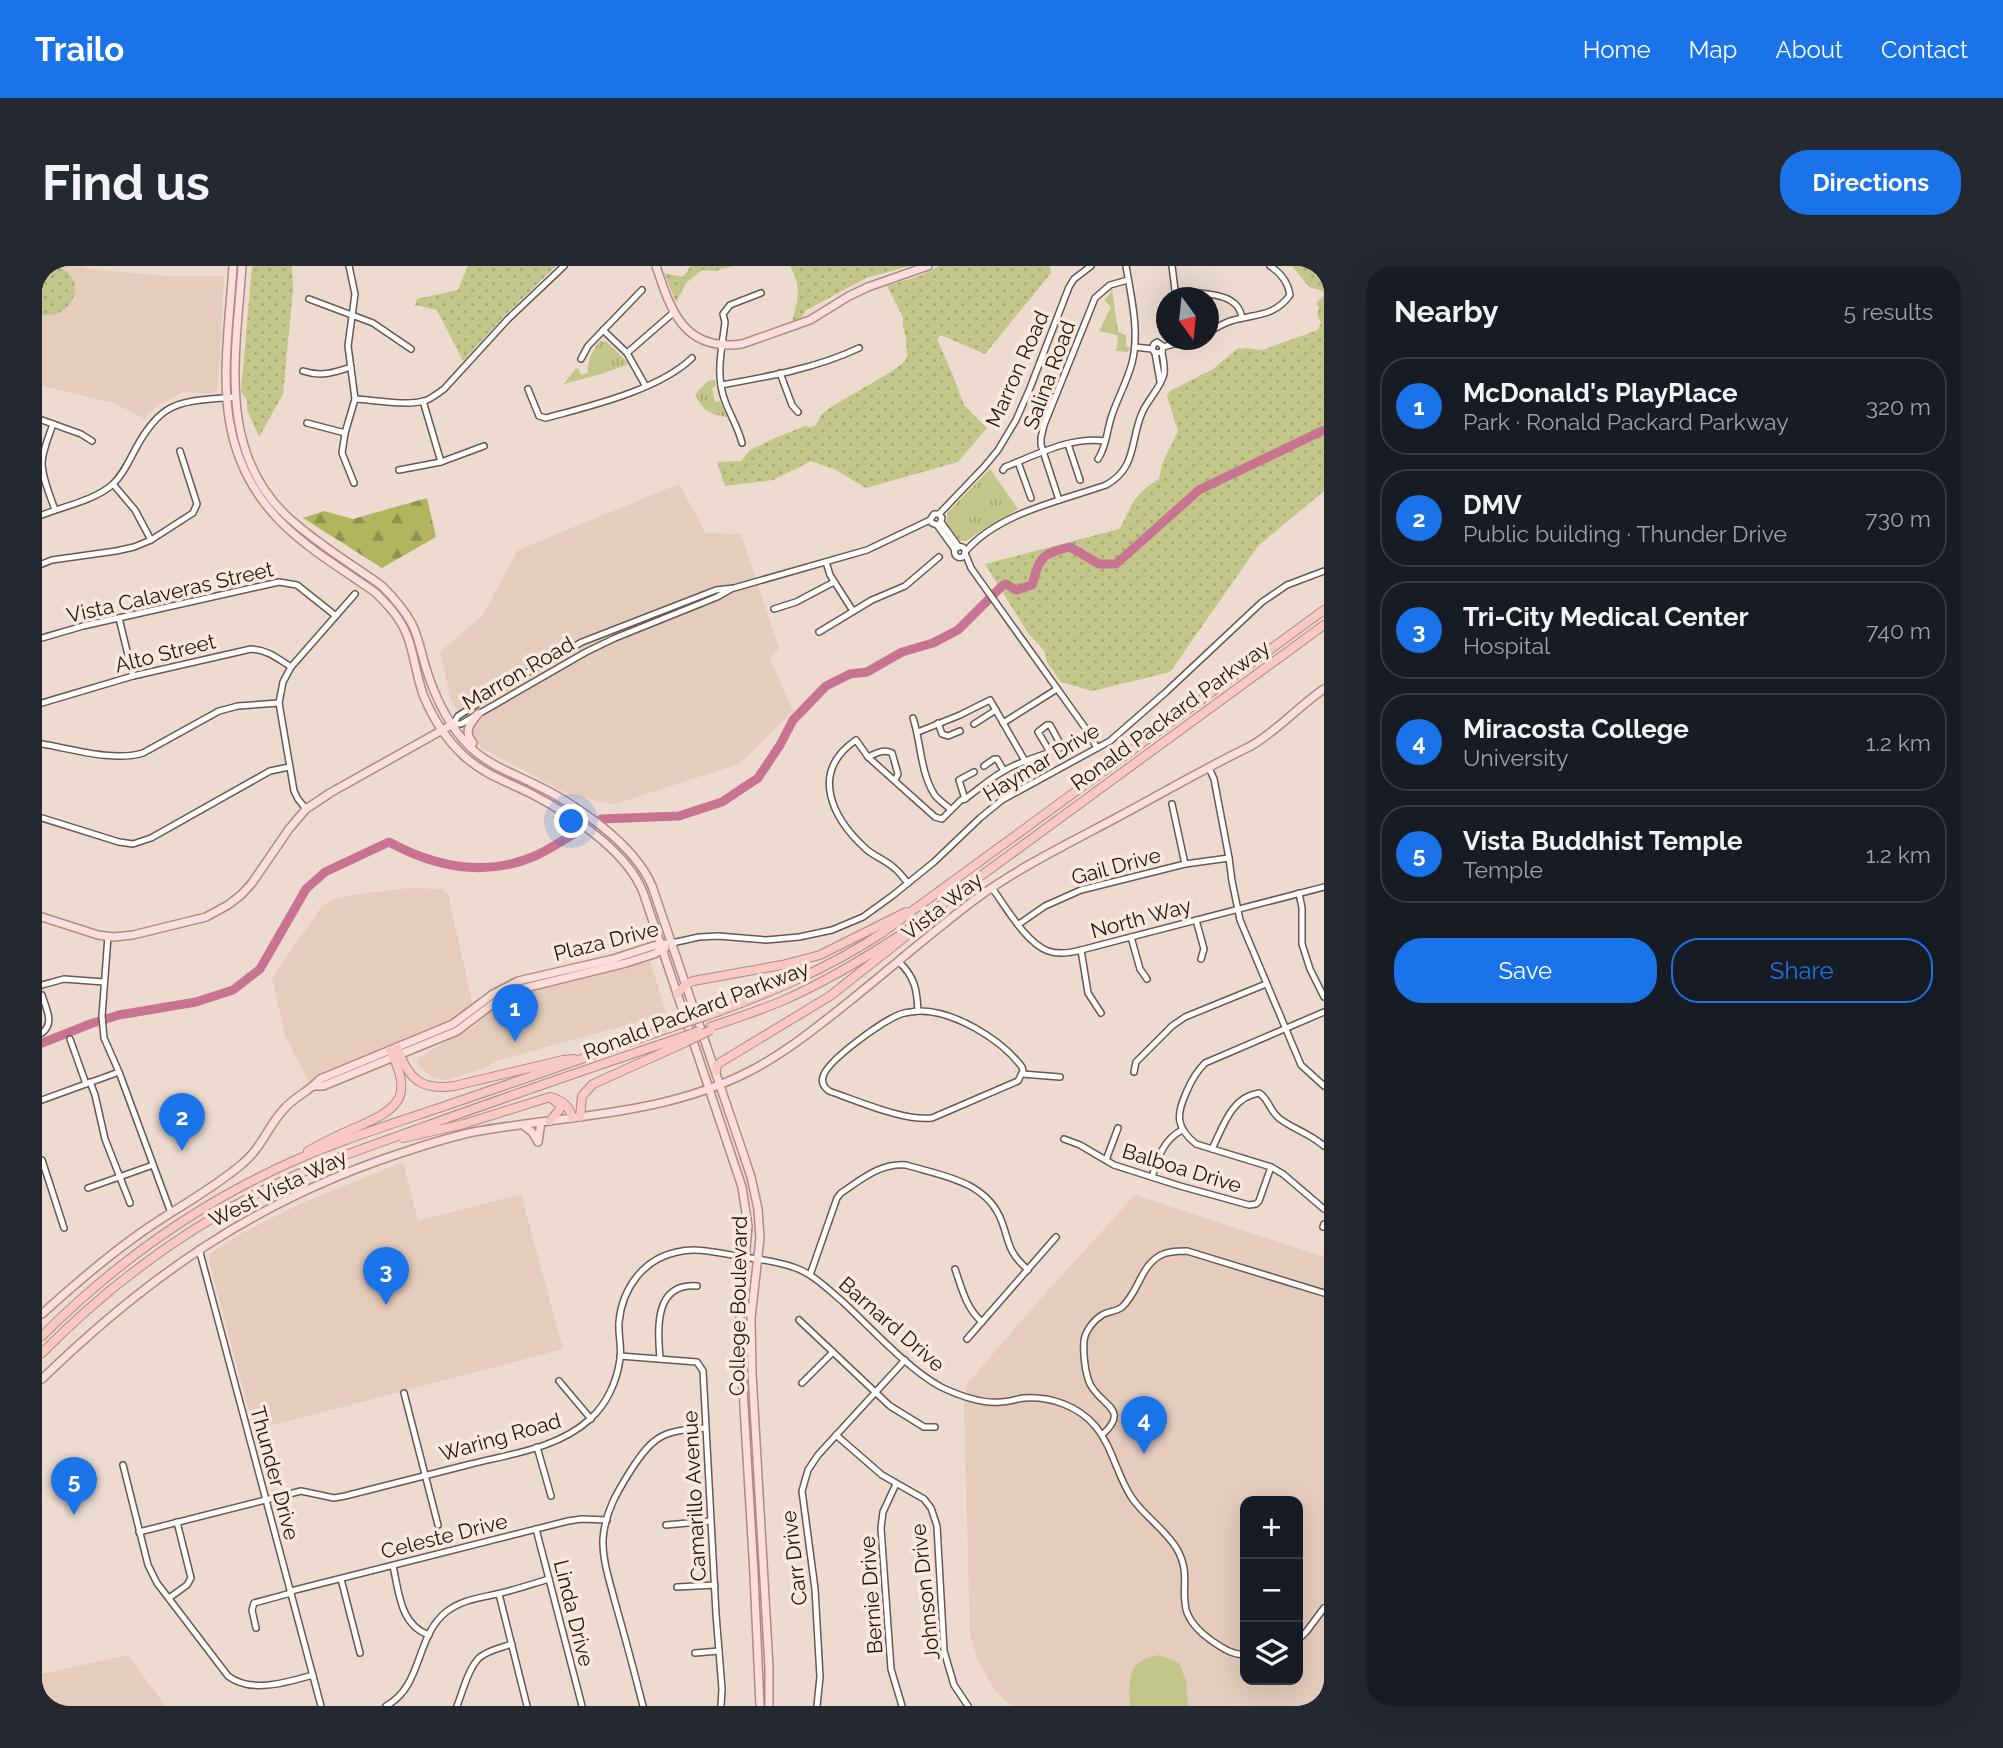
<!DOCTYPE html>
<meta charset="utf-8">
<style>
body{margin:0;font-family:Raleway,sans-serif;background:#242831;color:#f1f3f6}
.controls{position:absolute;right:21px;bottom:21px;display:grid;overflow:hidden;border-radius:14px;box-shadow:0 7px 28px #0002}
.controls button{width:63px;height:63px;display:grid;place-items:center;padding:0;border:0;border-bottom:2px solid #363941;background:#171b24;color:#f1f3f6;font:35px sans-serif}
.compass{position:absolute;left:1114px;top:21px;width:63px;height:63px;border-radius:50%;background:#171b24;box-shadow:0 7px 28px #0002;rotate:165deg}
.you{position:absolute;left:530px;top:556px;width:24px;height:24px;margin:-18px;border:5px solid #fff;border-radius:50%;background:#1a73e8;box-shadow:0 0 0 10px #1a73e833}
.badge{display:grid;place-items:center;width:46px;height:46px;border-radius:50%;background:#1a73e8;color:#fff;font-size:23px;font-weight:700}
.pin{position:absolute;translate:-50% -58px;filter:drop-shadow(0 2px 4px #0008)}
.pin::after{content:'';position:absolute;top:37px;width:24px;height:21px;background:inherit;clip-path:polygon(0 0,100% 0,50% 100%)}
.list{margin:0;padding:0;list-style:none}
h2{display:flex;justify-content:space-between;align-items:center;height:91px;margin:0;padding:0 28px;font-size:30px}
h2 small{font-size:23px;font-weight:400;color:#9ea1a6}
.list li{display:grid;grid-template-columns:46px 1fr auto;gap:21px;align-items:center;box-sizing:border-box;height:98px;margin:0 14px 14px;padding:0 14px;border:2px solid #363941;border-radius:28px}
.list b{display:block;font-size:26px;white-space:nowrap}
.list p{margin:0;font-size:23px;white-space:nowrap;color:#9ea1a6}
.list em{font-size:23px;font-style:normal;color:#9ea1a6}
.actions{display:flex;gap:14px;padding:21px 28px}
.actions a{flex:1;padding:16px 0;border:2px solid #1a73e8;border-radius:28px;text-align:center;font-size:24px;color:#1a73e8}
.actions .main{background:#1a73e8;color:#fff}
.icon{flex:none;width:38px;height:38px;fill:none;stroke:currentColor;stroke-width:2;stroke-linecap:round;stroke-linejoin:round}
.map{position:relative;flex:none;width:1282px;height:1440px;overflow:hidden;border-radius:28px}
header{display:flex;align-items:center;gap:42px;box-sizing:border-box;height:98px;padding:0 35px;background:#1a73e8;color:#fff}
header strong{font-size:33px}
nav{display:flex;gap:38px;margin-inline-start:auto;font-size:24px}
.intro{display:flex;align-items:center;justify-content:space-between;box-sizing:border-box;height:168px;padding:0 42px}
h1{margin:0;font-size:49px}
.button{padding:18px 32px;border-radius:28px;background:#1a73e8;color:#fff;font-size:24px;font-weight:700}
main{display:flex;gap:42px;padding:0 42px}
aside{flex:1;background:#171b24;border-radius:28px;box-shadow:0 7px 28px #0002}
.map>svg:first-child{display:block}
</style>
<header>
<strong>Trailo</strong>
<nav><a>Home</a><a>Map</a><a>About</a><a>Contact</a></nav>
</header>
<div class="intro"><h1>Find us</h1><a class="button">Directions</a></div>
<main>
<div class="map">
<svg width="1282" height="1440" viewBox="0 0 1282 1440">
<defs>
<pattern id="grass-dots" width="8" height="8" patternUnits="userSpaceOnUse" patternTransform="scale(1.75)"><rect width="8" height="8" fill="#c2c688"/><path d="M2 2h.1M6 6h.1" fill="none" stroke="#a6a974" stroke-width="1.8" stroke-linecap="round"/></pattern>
<pattern id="forest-firs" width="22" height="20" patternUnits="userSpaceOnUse" patternTransform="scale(1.75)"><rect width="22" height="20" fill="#b1b55d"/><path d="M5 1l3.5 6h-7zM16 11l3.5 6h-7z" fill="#8f924c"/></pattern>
<pattern id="park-tufts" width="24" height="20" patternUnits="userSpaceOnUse" patternTransform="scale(1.75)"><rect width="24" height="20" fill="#c2c688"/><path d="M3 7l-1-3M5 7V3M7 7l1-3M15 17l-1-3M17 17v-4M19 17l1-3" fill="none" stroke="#a6a974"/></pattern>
</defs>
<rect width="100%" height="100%" fill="#eddbcf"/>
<!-- built -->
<g fill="#e5ccbc" fill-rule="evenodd">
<polygon points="0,0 40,0 47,3 125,10 182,10 176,124 169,128 141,126 119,138 106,147 103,153 72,137 0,120"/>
<polygon points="637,218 664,267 699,268 737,382 728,393 751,445 697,498 573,538 530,530 439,482 409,434 398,386 441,349 476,284"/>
<polygon points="367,622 401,623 406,628 431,740 413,754 352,778 267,816 243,769 230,712 280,640 291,634 311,629"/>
<polygon points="608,695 624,748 454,795 446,801 405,814 392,812 376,799 375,794 382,788 431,761 460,737 478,728"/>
<polygon points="361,896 376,955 479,928 521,1083 212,1164 167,995 168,988 198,968 260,937"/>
<path d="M1093 929 1282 991V1440H969L953 1424 936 1395 928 1368 922 1140 925 1118 994 1038ZM1203 1235H1256V1414H1203Z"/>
<polygon points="86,1389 123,1440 0,1440 0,1408"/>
</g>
<!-- grass -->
<g fill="url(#grass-dots)">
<path d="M0 0C6 0 12 0 17 1 45 12 34 52 0 49Z"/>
<polygon points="210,0 250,0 251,23 241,128 217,171 205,143 205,134 199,126"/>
<polygon points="426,0 514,0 462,50 421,95 395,44 373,39 375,33 416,24"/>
<polygon points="649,0 691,0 673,5 660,4 644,17 634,36 622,7 641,11"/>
<path d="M748 0H867L824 12 763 45 760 51 750 55C756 34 760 21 748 0Z"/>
<polygon points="897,0 1008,0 1009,7 943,88 899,69 895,73 910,107 922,139 945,162 916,196 824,222 794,204 769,195 731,214 683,220 675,196 699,195 708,184 733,172 763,160 769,161 774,159 780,148 789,141 852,104 863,95 865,90 864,72 861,61 861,51 845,20 880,9"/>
<path d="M1250 0H1282V225L1216 280 1128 406 1050 425 1019 416 1005 396 1003 386 986 367 943 298 1077 263C1082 256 1084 250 1088 242 1094 229 1105 220 1117 213L1120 198 1136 165 1126 134 1125 130 1128 125 1171 103 1195 83 1204 82 1220 84 1276 64 1279 57 1275 48 1277 42 1274 37 1282 29 1281 25 1267 21Z"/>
</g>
<!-- forest -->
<polygon fill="url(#forest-firs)" points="385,232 394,271 340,302 261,252 282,245 311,253"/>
<!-- park -->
<g fill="url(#park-tufts)">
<polygon points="1070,23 1076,66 1084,69 1084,80 1088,82 1086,86 1074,85 1076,72 1075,69 1057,65 1069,41 1062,34 1069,27 1068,24"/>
<path d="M558 75 565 76 587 98 559 108 522 118 534 102 537 103 539 109 546 107C544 97 551 83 558 75Z"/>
<path d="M673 114 674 120 670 122 673 136 678 135 685 151C665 147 662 146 653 128L666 115Z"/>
<polygon points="948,203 976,243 946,260 924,275 918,275 905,259 905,247"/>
</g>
<!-- pitch -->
<path fill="#c2c688" d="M1118 1389 1137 1397 1144 1415 1146 1440H1088C1087 1412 1085 1394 1118 1389Z"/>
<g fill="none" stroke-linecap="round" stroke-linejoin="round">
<!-- river -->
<g stroke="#c87391" stroke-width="9">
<path d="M559 553 637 550 680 536 716 512 738 479 751 454 784 420 808 408 825 406 860 386 891 377 916 364 960 320 964 318 974 324 990 319C998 291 999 288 1028 281L1057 298H1074L1157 224 1282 164"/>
<path d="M0 777 48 758 77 749 154 736 191 724 218 703 264 623 283 606 347 576C393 601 442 612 493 590 507 584 521 574 535 566"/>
</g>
<defs>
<g id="minor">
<polyline points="307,0 313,28 306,80 313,133 303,167 300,187 312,217"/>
<polyline points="1130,0 1134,32"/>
<path d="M1133 26C1148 26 1181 27 1192 37 1197 41 1199 46 1200 52"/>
<polyline points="267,33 331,57 369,83"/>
<polyline points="561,64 585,87 603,119"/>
<path d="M1167 66C1175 61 1183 56 1192 54 1215 48 1233 50 1248 29 1246 16 1239 7 1228 0"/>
<polyline points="1093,81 1110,83 1113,87 1120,86 1121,80 1115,76 1112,78 1110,83"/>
<polyline points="1121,81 1147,74"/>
<polyline points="585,87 631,47"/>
<polyline points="1113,87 1118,115"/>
<polyline points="539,93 546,80 600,24"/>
<path d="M261 105C279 111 291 107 309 101"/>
<polyline points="738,107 750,139 756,146"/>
<path d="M679 119C725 111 775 102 817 82"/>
<path d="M486 123 497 150 504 152C548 140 617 124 650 92"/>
<path d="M313 133C333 134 364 140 382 135 389 133 396 127 402 123L466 53 522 0"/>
<polyline points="381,135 399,196"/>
<polyline points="0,154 39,168 50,175"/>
<polyline points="265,157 303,167"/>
<path d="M11 158C7 170 1 183 0 196 0 212 8 229 13 244"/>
<path d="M700 177C696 161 688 149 683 135 673 109 680 82 683 56L681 48 688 39 719 27"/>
<polyline points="1026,178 1038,214"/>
<path d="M1056 193C1064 182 1065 165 1069 152 1075 133 1085 116 1090 97 1098 66 1089 30 1084 0"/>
<polyline points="976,196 989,232"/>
<polyline points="357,204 399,196 442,180"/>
<path d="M961 204 963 201C994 189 1029 170 1063 175"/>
<polyline points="71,218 93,244 109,274"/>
<polyline points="1017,234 999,179 999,172 1002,159 1053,32 1068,19 1086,14"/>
<polyline points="897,248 942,201 956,184 974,154 988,122 1027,21 1032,13 1049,0"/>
<path d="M0 249C22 240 51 235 70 219 81 209 87 195 94 182 121 132 140 136 193 131"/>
<polyline points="899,256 917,281"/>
<polyline points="895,259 913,284"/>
<circle cx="918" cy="286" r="5.5"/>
<path d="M923 286C956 247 1018 235 1064 219 1095 202 1088 175 1100 147 1106 133 1118 123 1122 108 1123 101 1121 93 1120 86"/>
<polyline points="923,287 929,302 1044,463 1055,482"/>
<polyline points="784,296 788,309 811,345"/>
<polyline points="0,298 10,294 74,285 92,281 109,274 151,247 155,238 138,185"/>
<polyline points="732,343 754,336 792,316"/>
<polyline points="77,352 91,410"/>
<polyline points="777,366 830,334 863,320 897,291"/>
<polyline points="0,372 41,360 237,316 255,319 294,350"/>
<path d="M0 437 91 410 209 383C226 384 235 392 249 401"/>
<path d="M871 452C879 476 878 505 892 528 895 533 903 538 908 543"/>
<polyline points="896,457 900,468 906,470 918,465"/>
<polyline points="961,457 1015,423"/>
<polyline points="411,458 416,450 481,409 540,376 674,324 692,322 825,284 888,254 892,248 897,248 900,252 898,257 895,259 890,257 888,254"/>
<polyline points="411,458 419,458 544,386 573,372 675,331 689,323"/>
<polyline points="932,458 954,444"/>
<polyline points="876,466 918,449 948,434 983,495"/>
<path d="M0 478C30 483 72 496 101 487L177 445 196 440 237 437"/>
<path d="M826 491C834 487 841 483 850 487L856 508 853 514"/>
<polyline points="942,500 952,493 955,493 962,505"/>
<polyline points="1167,502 1172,513 1187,592 1190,615 1198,654 1259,799 1282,820"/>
<polyline points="923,533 917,514 932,506"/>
<polyline points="1130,538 1143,598"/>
<polyline points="264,543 256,533 252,525 237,437 241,416 249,401 313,328"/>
<polyline points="0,552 77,576 91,578 109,572 228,505 247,501"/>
<path d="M866 617C861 612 857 605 851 601 843 594 832 590 824 583 790 552 767 506 814 474L826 491 893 551 900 553 919 534 923 533C938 522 952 509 969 501 985 493 1003 489 1020 481L1008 459H1005L996 466 1008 486"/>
<path d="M950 622C964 641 984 677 1006 685 1017 689 1028 687 1039 684L1282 621"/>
<polyline points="1257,627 1260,642 1260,678 1268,703 1282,731"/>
<polyline points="1154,654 1162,683 1159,693"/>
<polyline points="977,658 1003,640 1039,624 1143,598 1187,592"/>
<polyline points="66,670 60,750 62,772 77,806 129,947"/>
<polyline points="1089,671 1098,703 1105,713"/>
<polyline points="630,677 657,671 676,670 724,674 757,671 790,664 821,651 850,630 892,596 938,552 960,534 1068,475 1124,426 1220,336 1245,319 1282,305"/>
<polyline points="1039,684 1046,727 1059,747"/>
<path d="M857 696C873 711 875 724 876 745"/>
<polyline points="0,719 22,713 62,716"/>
<path d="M0 729C4 743 13 757 0 767"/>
<path d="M876 745C911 744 959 773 980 801L981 805 976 815 890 852C861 855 816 835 787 825 783 822 779 817 781 811 784 795 843 753 859 748 865 746 871 746 876 745Z"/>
<path d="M1282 746 1163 797C1154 806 1149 815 1144 827 1134 849 1134 862 1154 878L1229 901 1241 908 1282 943"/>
<polyline points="28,773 44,818"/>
<polyline points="1092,806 1094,796 1130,760 1143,751 1224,718"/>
<polyline points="980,808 1018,811"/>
<polyline points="48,816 53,829 63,873 88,937"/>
<polyline points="0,834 77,806"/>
<polyline points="1022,873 1038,879 1072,899 1138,920 1207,939 1214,938 1217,935 1229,901"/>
<path d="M1170 883C1181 861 1189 831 1217 827 1227 833 1228 846 1238 853 1253 864 1267 867 1282 880"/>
<polyline points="0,894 22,962"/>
<polyline points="1064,894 1076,862"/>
<path d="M1110 911C1116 892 1121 874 1140 864"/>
<polyline points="46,922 111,899"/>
<polyline points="1281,961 1282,958"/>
<polyline points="157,983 279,1440"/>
<path d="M913 1003C920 1023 924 1042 940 1056"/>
<path d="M768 1009 795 932 799 927C820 913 838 897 864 899 901 910 945 915 960 956 968 979 966 986 986 1004"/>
<polyline points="757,1054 848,1140 882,1161 893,1161"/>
<polyline points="925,1073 1014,971"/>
<polyline points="578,1090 655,1096 661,1105 674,1348 680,1423 679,1440"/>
<path d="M618 1093C616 1064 611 1017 655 1020"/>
<polyline points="517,1115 549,1153"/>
<polyline points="760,1117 791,1086"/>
<polyline points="362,1127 396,1259"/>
<polyline points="794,1169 840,1209 882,1233 889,1242 895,1260 902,1385 912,1419 926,1440"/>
<path d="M1060 1169C1089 1143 1059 1140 1048 1118 1043 1107 1041 1087 1042 1075 1043 1065 1052 1054 1060 1049 1066 1045 1074 1046 1080 1041 1097 1026 1098 1000 1119 989 1127 985 1136 985 1145 985L1282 1027"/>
<polyline points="495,1181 509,1230"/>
<path d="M81 1199 106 1299 115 1317 186 1410C209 1428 246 1416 271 1409"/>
<polyline points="854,1218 841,1246 839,1262 849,1403 860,1440"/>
<polyline points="624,1259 668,1255"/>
<polyline points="494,1263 540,1440"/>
<path d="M97 1266 259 1225 292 1232 303 1230C345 1219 387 1209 429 1198 469 1188 517 1182 548 1153 565 1138 575 1115 578 1093 580 1081 576 1069 577 1056 580 1023 601 993 635 986 655 981 676 987 696 990 714 993 734 995 751 1001 770 1007 786 1023 801 1036 829 1062 866 1103 899 1121 916 1129 938 1138 958 1136 966 1136 974 1133 982 1132 1008 1130 1037 1140 1054 1161 1071 1182 1075 1210 1090 1232 1103 1251 1123 1263 1135 1283 1156 1320 1122 1341 1170 1375 1182 1383 1189 1388 1203 1389"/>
<path d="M351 1300C357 1326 358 1359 387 1369"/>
<polyline points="299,1313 318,1387"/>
<polyline points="635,1321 673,1319"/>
<polyline points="249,1325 526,1255 540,1253 565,1254"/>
<polyline points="457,1328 485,1440"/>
<polyline points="127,1332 145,1319 149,1312 135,1256"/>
<polyline points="214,1362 210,1344 212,1337 249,1327"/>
<polyline points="1256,1374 1264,1366 1282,1342"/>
<polyline points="653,1387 677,1385"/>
<path d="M344 1440C381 1420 373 1371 404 1346 419 1334 437 1332 455 1328 473 1324 490 1318 507 1313"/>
<path d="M415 1440C421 1425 426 1403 437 1392 446 1384 459 1382 470 1378"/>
<path d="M601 1440C592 1405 583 1371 573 1336 568 1316 560 1294 561 1273 563 1246 575 1226 589 1204 612 1168 622 1165 663 1162"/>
<polyline points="775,1440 778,1411 773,1323 760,1225 766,1204 776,1189 863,1094"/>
</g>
<g id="major">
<path d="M191 0C185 95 165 182 240 257 266 283 303 305 334 327 348 341 361 355 367 375 373 393 375 413 382 431 391 452 405 474 421 489 440 507 463 515 486 526 526 547 583 582 601 626L700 921 706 960 698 1050 699 1089 712 1308 718 1440"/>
<path d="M200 0C194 88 174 187 248 253 276 278 309 298 340 320 351 331 362 343 370 358 376 370 379 385 383 399 392 429 406 460 429 482 447 499 468 506 490 517 531 536 592 577 610 620L700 884 709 911 716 943 718 972 709 1052 710 1107 727 1401V1440"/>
<path d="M614 0C629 45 642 86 700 78L768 54 807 30 826 21 886 0"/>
<path d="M431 477C421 465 428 458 436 448"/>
<polyline points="0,651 56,669 72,671 91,669 164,651 186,639 199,629 210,617 247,563 264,543 288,527 411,458"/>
<polyline points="272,820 281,820 415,765 456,734 479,723 584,697 612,688 623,682"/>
<polyline points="481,859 490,866 496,876 499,856"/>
<path d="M0 1048C34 1017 69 987 107 961 138 940 172 922 200 898 219 883 226 860 242 843 252 831 268 825 278 813L411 758 451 728 476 715 571 693 611 680 623 678"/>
<path d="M0 1113C107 1009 214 935 356 888 383 879 409 870 437 865 528 849 623 849 708 805 739 789 766 768 794 746 841 709 887 668 935 632 978 601 1027 577 1074 552 1119 528 1163 502 1209 480 1236 464 1257 440 1282 423"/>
</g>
<g id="highway">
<polyline points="635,728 644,718 651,715 740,699 778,689 864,646"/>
<path d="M664 750C726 728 785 703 840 667L1282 344"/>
<path d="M668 761C692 753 716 745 740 735 781 717 820 694 858 669L1282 359"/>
<path d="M355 781C366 812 378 825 412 820L521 794 532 793"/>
<polyline points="674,805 675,799 679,796 788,730 864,670"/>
<polyline points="538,851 540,830 551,818 642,777"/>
<polyline points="508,855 518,843 517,838 510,833"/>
<path d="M361 872 422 858 508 831C520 834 528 840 530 852"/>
<path d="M266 885C282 876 298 868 315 861 359 842 371 830 348 784"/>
<path d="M0 1070C67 1003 146 945 232 904 286 878 344 860 400 841 479 814 557 787 636 759"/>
<path d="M0 1087C62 1024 133 970 212 929 267 900 326 881 384 860 469 829 555 800 640 771"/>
</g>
</defs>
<!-- minor casing -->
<use href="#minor" stroke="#69594f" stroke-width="8"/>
<!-- major casing -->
<use href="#major" stroke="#ac8a85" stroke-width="10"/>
<!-- highway casing -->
<use href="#highway" stroke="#ac8a85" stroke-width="10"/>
<!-- minor -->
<use href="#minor" stroke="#fff" stroke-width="5"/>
<!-- major -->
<use href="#major" stroke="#fbdedb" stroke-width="7"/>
<!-- highway -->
<use href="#highway" stroke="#f9c8c3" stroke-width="8"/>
<defs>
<g id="highway-bridge">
<polyline points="636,759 664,750"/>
<polyline points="640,771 657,765"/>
<polyline points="642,777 669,764"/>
</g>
</defs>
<!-- highway-bridge casing -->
<use href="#highway-bridge" stroke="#ac8a85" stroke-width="10" stroke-linecap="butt"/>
<!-- highway-bridge -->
<use href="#highway-bridge" stroke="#f9c8c3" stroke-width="8"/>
</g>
<g text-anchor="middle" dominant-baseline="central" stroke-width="7" stroke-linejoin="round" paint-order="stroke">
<!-- street labels -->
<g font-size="21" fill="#1e1713" stroke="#fae8dc">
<text transform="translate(975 103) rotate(-66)">Marron Road</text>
<text transform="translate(1007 109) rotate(-70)">Salina Road</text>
<text transform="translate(128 326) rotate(-13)">Vista Calaveras Street</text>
<text transform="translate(123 387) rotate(-14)">Alto Street</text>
<text transform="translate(476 407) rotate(-30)">Marron Road</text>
<text transform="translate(1128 449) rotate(-36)">Ronald Packard Parkway</text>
<text transform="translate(999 496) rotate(-31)">Haymar Drive</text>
<text transform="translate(1074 600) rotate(-15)">Gail Drive</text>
<text transform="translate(900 640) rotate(-38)">Vista Way</text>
<text transform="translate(1099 652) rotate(-15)">North Way</text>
<text transform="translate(564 675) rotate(-14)">Plaza Drive</text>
<text transform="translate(654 744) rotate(-21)">Ronald Packard Parkway</text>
<text transform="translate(1140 902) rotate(17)">Balboa Drive</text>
<text transform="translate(236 922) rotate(-26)">West Vista Way</text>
<text transform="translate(696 1040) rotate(-89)">College Boulevard</text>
<text transform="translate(850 1058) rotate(41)">Barnard Drive</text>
<text transform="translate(458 1171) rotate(-16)">Waring Road</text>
<text transform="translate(233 1207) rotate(75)">Thunder Drive</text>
<text transform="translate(652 1230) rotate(-93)">Camarillo Avenue</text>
<text transform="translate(402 1270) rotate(-14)">Celeste Drive</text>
<text transform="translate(752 1292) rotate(-97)">Carr Drive</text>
<text transform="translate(883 1326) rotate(-96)">Johnson Drive</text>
<text transform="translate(829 1329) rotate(-94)">Bernie Drive</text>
<text transform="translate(532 1347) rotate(76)">Linda Drive</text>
</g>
</g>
</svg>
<div class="controls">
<button>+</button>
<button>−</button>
<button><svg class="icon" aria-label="layers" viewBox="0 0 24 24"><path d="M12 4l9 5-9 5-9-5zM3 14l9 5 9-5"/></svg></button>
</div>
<svg class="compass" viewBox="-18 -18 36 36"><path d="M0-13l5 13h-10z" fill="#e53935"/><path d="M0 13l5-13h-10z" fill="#9ea1a6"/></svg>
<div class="you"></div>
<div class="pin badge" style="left:473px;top:776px">1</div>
<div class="pin badge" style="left:140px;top:885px">2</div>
<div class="pin badge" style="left:344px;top:1039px">3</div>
<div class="pin badge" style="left:1102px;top:1188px">4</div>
<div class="pin badge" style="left:32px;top:1249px">5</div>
</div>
<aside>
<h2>Nearby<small>5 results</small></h2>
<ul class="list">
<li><span class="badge">1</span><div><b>McDonald's PlayPlace</b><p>Park · Ronald Packard Parkway</p></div><em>320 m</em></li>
<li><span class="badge">2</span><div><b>DMV</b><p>Public building · Thunder Drive</p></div><em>730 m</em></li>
<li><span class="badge">3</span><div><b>Tri-City Medical Center</b><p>Hospital</p></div><em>740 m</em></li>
<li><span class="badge">4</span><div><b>Miracosta College</b><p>University</p></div><em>1.2 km</em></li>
<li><span class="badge">5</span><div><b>Vista Buddhist Temple</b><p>Temple</p></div><em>1.2 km</em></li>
</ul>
<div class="actions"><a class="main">Save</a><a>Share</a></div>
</aside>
</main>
